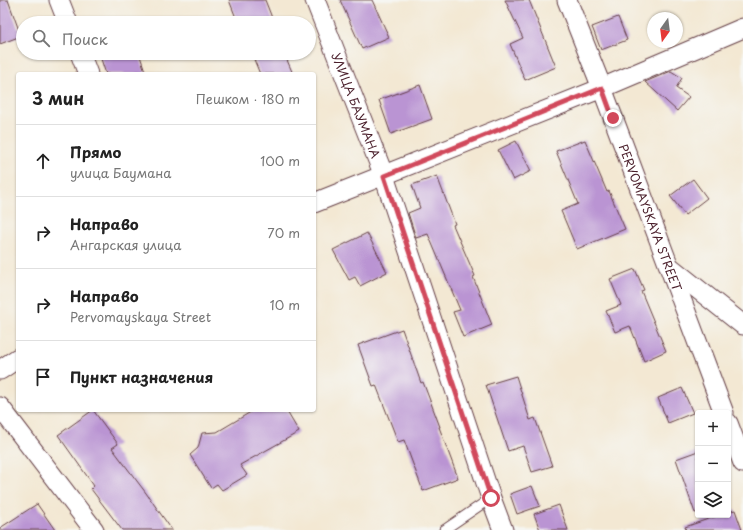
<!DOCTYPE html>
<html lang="ru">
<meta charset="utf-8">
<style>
body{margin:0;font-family:"Playpen Sans",sans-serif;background:#f6f6f6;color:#222}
.controls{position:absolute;right:12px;bottom:12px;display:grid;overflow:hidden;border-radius:4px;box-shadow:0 1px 3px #0004}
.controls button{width:36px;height:36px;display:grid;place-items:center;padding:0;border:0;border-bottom:1px solid #e0e0e0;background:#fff;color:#222;font:20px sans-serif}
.compass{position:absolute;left:647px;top:12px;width:36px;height:36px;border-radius:50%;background:#fff;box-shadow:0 1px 3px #0004;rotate:194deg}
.stop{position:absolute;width:12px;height:12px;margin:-9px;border:3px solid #d1495b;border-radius:50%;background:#fff}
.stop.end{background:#d1495b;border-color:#fff;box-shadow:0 1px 4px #0008}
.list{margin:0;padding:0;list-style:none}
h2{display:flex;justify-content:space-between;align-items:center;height:52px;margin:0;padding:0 16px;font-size:17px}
h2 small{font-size:13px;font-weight:400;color:#767676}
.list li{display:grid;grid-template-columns:26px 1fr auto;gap:12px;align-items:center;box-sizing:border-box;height:72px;padding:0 16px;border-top:1px solid #e0e0e0}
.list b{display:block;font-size:15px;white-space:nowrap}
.list p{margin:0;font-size:13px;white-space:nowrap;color:#767676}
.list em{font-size:13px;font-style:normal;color:#767676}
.icon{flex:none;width:22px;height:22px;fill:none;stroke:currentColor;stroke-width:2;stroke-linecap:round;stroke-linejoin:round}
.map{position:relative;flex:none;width:743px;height:530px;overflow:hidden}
.search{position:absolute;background:#fff;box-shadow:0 1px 3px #0004;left:16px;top:16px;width:300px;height:44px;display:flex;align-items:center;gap:10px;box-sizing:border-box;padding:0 14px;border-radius:22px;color:#767676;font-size:15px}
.panel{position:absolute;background:#fff;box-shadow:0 1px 3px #0004;left:16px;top:72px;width:300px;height:340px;border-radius:4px}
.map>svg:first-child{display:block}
</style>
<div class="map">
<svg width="743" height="530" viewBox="0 0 743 530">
<rect width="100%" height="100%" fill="#f6f6f2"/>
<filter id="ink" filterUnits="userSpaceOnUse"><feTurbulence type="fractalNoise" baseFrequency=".025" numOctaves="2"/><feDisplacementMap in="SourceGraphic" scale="8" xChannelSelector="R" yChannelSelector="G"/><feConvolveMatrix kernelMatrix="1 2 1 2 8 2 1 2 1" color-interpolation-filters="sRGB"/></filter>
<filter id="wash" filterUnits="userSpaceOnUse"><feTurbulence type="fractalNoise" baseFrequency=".012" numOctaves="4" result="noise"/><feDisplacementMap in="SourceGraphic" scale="16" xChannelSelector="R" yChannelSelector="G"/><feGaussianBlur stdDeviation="0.9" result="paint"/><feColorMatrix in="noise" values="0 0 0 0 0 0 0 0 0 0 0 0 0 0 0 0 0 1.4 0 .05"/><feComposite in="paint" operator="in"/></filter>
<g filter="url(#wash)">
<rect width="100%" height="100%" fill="#f3e8d3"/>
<g id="blocks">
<!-- building -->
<g fill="#ba94d3">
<polygon points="0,0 8,0 21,36 0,44"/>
<polygon points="229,0 265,0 274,23 238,23"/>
<polygon points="340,0 372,0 389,37 362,49"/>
<polygon points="505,0 529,0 556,67 525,80 510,44 523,38"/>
<polygon points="618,17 627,40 601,50 592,27"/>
<polygon points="99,53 139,53 146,74 106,74"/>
<polygon points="263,53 284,53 293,74 260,74 253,57"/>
<polygon points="671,71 682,78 676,88 689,97 677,111 645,82"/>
<polygon points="420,85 432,119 391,134 379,100"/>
<polygon points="585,140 607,192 609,191 625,229 577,249 561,211 578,204 556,151"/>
<polygon points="516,141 531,171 513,180 498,150"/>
<polygon points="437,176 455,224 453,225 475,276 473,277 492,325 463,337 453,312 460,310 428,234 416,238 408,213 420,208 412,185"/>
<polygon points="693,179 707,198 685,215 670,196"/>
<polygon points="367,233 387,272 360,286 355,277 349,280 333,250"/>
<polygon points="635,269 644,290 641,291 666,351 644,361 630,326 615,332 606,311 621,305 610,279"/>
<polygon points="402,329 421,383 423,382 440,427 439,427 458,478 423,491 404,440 398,442 376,385 373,386 358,345"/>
<polygon points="516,376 530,420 535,418 552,466 532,472 523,446 508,451 486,385"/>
<polygon points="682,388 693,413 668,423 658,398"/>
<polygon points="93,410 118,444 112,448 146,493 172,530 122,530 91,489 94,486 58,435"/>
<polygon points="254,410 286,410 299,432 240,465 247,475 222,490 217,484 211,488 190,455 198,448 202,433 217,432"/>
<polygon points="698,451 698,512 695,513 676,459"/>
<polygon points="532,486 540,506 517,514 510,494"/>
<polygon points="37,504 55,530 0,530 0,528"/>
<polygon points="559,505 568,530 540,530 534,514"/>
<polygon points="735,510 742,530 686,530 685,527 720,515 728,515 728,512"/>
</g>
</g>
</g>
<g filter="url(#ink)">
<use href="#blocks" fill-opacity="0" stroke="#633d44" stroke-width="1"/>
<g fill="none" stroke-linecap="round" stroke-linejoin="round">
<defs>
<polyline id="service" points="444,530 491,498"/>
<g id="minor">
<polyline points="59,0 68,23"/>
<path id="s1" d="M315 0 384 176 491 498 503 530"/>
<path id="s2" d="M567 0 602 88 724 413"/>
<polyline points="80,53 88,74"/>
<polyline points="314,203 602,88 743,28"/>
<polyline points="670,267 743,325"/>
<polyline points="0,370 18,358"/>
<polyline points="0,407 94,530"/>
<polyline points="728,423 743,463"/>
</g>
</defs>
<!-- service casing -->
<use href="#service" stroke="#633d44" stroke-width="11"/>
<!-- minor casing -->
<use href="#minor" stroke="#633d44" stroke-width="21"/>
<!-- service -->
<use href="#service" stroke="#fff" stroke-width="9"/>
<!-- minor -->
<use href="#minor" stroke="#fff" stroke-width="19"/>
</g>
</g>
<g fill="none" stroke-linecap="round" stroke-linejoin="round" filter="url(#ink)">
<!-- route -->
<polyline stroke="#d1495b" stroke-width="5" points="491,498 384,176 602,88 613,118"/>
</g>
<g text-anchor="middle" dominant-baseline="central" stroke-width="3" stroke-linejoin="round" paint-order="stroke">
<!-- street labels -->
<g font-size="12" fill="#4a1f2b" stroke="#f6f6f2">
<text stroke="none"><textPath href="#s1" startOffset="113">УЛИЦА БАУМАНА</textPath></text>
<text stroke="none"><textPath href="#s2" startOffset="233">PERVOMAYSKAYA STREET</textPath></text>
</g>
</g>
</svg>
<div class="controls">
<button>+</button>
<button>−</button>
<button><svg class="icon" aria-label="layers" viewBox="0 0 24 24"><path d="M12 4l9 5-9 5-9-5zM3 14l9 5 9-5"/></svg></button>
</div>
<svg class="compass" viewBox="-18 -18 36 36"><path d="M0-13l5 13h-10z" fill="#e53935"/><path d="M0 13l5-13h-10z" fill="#767676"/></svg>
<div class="stop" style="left:491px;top:498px"></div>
<div class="stop end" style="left:613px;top:118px"></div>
<div class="search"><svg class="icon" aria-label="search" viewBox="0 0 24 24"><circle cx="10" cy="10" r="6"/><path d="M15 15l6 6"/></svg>Поиск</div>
<section class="panel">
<h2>3 мин<small>Пешком · 180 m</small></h2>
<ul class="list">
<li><svg class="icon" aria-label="ahead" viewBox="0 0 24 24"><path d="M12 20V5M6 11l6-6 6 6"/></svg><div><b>Прямо</b><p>улица Баумана</p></div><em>100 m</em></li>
<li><svg class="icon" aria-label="right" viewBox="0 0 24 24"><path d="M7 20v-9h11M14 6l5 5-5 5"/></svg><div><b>Направо</b><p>Ангарская улица</p></div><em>70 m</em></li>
<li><svg class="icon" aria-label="right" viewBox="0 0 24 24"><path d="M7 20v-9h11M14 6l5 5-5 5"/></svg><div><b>Направо</b><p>Pervomayskaya Street</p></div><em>10 m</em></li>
<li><svg class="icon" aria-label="arrive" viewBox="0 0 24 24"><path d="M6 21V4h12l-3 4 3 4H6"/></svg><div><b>Пункт назначения</b></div></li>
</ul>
</section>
</div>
